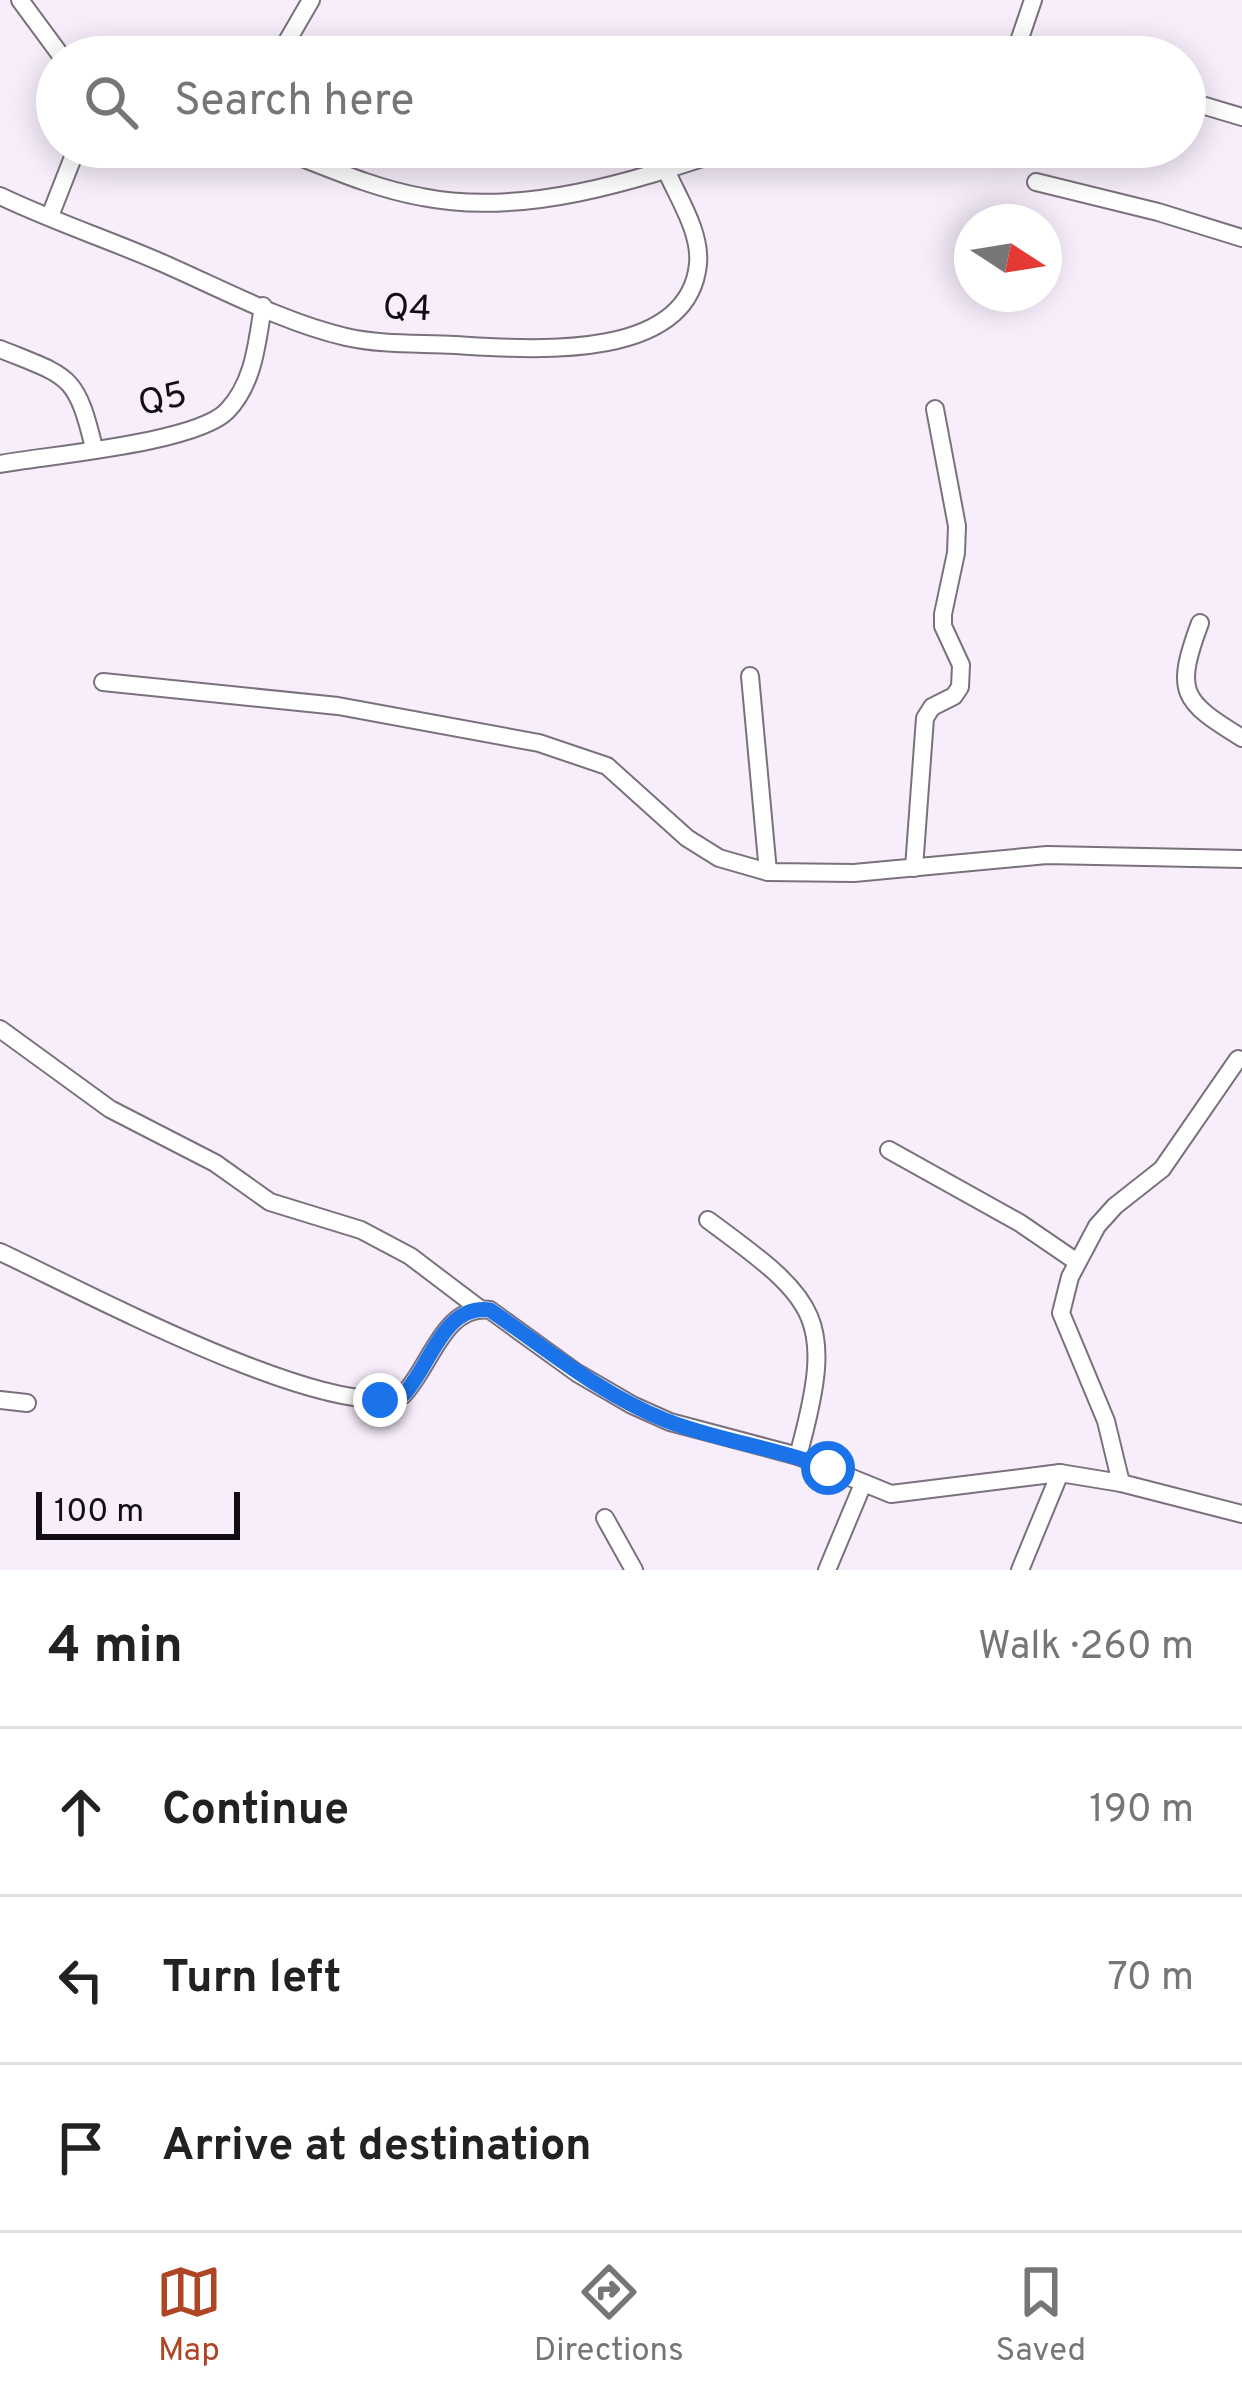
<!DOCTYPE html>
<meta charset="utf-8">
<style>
body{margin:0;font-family:Overpass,sans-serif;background:#f2f2f2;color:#222}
.compass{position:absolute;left:954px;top:204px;width:108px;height:108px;border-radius:50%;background:#fff;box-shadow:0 6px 30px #0003;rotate:102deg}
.scale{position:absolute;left:36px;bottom:30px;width:204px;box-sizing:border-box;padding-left:12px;border:6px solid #110d12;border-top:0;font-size:33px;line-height:42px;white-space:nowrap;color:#110d12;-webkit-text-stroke:9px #f7edfb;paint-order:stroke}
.stop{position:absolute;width:36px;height:36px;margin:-27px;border:9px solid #1a73e8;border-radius:50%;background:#fff}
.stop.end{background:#1a73e8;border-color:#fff;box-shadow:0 3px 12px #0008}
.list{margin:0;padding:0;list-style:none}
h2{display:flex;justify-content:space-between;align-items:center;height:156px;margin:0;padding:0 48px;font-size:51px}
h2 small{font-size:39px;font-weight:400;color:#767676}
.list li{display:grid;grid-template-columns:78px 1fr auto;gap:36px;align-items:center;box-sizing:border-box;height:168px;padding:0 48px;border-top:3px solid #e0e0e0}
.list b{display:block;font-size:45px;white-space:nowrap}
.list em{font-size:39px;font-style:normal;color:#767676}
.icon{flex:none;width:66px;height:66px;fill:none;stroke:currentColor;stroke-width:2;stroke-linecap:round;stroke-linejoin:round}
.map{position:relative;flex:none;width:1242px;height:1570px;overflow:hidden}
.search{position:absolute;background:#fff;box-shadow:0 6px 30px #0003;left:36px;right:36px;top:36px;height:132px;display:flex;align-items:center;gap:30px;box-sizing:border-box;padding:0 42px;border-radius:66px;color:#767676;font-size:45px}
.sheet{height:660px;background:#fff}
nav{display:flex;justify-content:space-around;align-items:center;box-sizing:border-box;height:168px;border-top:3px solid #e0e0e0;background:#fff;font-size:33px;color:#767676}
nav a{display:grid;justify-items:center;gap:6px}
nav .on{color:#ae4626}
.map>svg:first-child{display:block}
</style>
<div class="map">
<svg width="1242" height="1570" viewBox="0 0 1242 1570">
<rect width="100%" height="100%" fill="#f7edfb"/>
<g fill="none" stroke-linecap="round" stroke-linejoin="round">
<defs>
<polyline id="service" points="286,45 331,57"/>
<g id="minor">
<polyline points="20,0 62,57"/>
<polyline points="1016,50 1033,0"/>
<polyline points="278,57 311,0"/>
<polyline points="997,57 1016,50 1039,57"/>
<polyline points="1185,100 1242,117"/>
<path d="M274 147C322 165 371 188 422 197 526 218 639 179 736 147"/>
<polyline points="1036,182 1158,212 1242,238"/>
<path d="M0 196C52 221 107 239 160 262 220 288 282 322 346 337 381 345 419 343 455 345 526 349 688 364 698 264 701 232 678 198 666 170"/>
<polyline points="50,216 77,147"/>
<path d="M0 349C69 377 76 373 94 448"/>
<path d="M0 464C49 455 196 443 227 411 254 383 257 343 263 306"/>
<path d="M1200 623C1174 693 1182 701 1242 738"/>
<polyline points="750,676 768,872"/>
<polyline points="103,682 338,706 539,743 607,766 687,838 719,858 768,872 854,873 1047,855 1242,859"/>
<polyline points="914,868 925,718 932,707 954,696 960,687 961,665 943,626 943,614 956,553 957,526 935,409"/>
<polyline points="0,1029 110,1109 215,1163 270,1202 361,1230 410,1256 480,1309"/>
<polyline points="889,1150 1020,1223 1077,1262"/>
<path d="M708 1220C820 1302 836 1317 798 1456"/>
<path d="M0 1252C74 1286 332 1425 403 1395 430 1368 444 1303 490 1310L577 1373 632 1405 670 1422 798 1456 891 1494 1060 1473 1121 1483 1242 1514"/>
<polyline points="0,1400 27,1403"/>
<polyline points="1121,1483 1106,1421 1061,1313 1070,1277 1097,1226 1115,1206 1162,1169 1238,1059"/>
<polyline points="605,1518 634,1570"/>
<polyline points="827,1570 863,1484"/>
<polyline points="1020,1570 1060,1473"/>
</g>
</defs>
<!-- service casing -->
<use href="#service" stroke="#7a717d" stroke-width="10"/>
<!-- minor casing -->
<use href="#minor" stroke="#7a717d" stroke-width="20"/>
<!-- service -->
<use href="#service" stroke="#fff" stroke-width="8"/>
<!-- minor -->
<use href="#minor" stroke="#fff" stroke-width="16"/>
</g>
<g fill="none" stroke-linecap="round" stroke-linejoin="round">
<!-- route -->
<path stroke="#1a73e8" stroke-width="15" d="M380 1400 403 1395C430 1368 443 1303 490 1310 547 1349 600 1394 665 1420 717 1441 775 1447 828 1468"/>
</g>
<g text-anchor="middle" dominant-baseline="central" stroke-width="10" stroke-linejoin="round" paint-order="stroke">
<!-- street labels -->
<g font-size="36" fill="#110d12" stroke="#f7edfb">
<text transform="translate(407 310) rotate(3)">Q4</text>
<text transform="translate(163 401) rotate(-14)">Q5</text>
</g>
</g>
</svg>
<svg class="compass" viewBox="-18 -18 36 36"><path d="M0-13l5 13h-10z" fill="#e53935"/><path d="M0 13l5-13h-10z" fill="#767676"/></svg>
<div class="scale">100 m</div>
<div class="stop" style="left:828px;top:1468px"></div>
<div class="stop end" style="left:380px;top:1400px"></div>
<div class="search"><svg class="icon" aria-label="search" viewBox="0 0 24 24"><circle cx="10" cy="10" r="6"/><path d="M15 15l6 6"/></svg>Search here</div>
</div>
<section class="sheet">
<h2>4 min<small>Walk · 260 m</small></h2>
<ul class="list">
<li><svg class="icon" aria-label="ahead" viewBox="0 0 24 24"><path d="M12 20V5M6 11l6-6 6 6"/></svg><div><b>Continue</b></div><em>190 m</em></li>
<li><svg class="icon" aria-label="left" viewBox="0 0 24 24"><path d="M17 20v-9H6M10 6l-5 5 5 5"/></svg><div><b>Turn left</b></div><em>70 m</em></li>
<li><svg class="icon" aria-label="arrive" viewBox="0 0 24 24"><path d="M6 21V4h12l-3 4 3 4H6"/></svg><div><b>Arrive at destination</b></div></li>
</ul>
</section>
<nav>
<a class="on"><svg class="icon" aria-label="map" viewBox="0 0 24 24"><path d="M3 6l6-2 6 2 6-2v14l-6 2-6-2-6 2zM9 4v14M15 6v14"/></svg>Map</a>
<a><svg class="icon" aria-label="directions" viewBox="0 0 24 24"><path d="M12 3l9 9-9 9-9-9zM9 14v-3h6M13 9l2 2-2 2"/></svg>Directions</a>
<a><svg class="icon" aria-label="saved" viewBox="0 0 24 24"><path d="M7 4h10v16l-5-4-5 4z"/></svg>Saved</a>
</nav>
